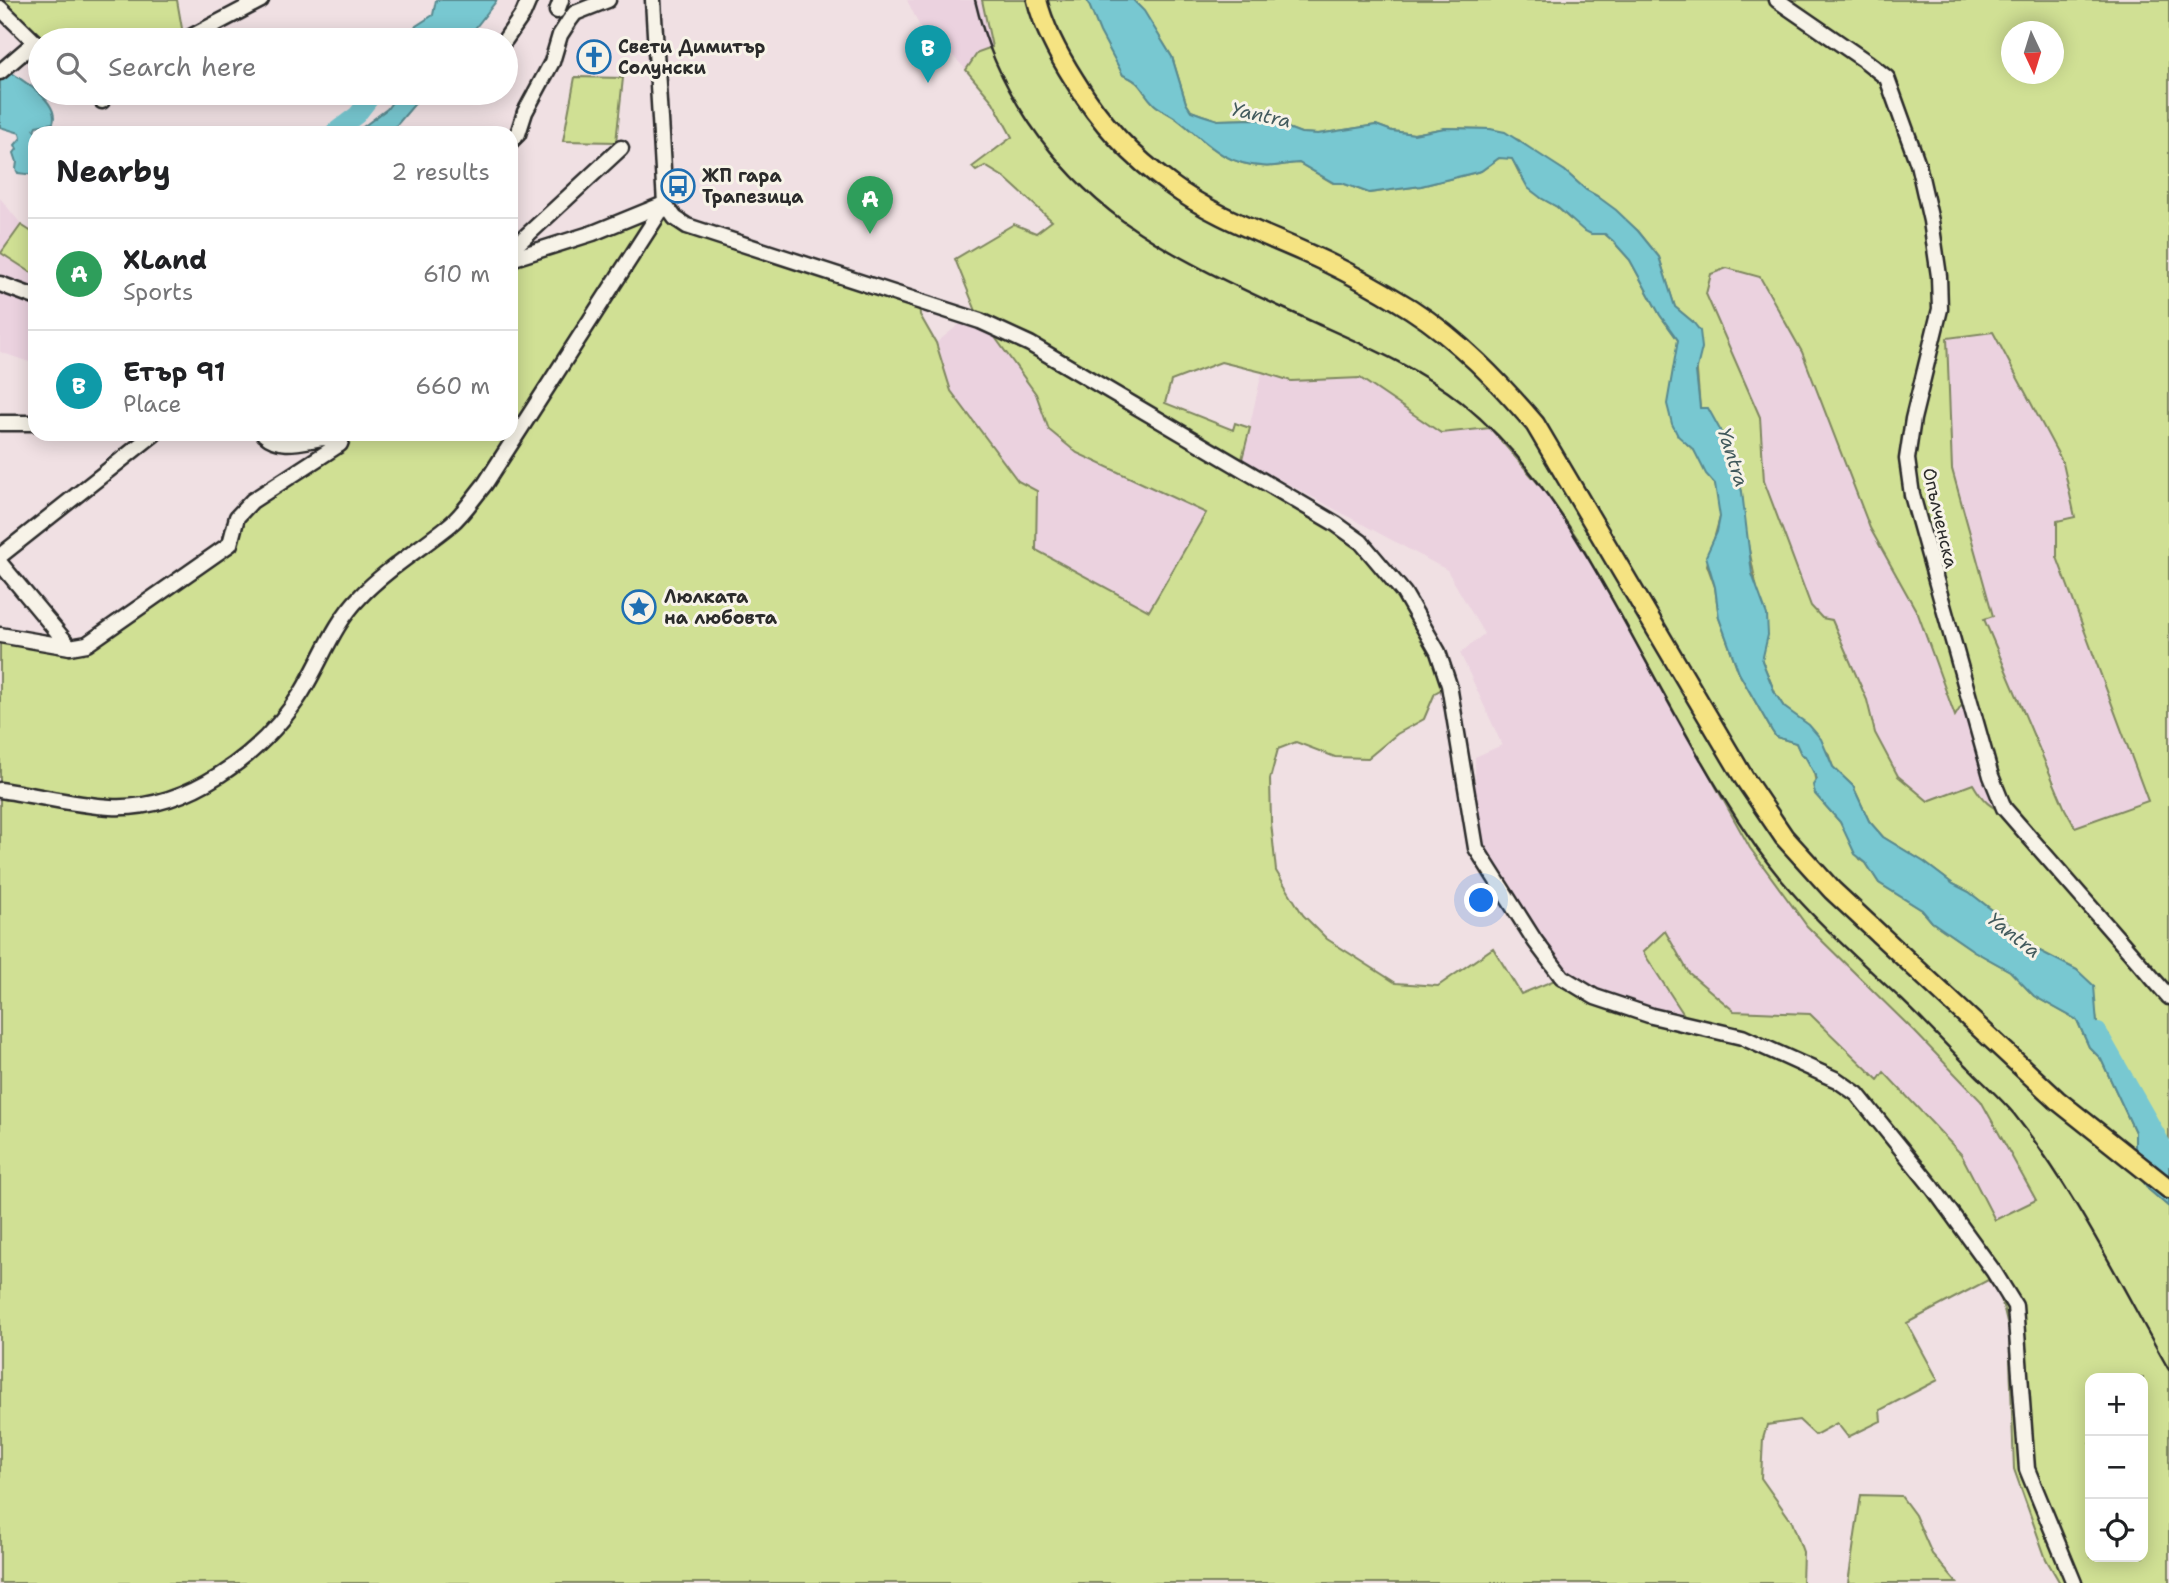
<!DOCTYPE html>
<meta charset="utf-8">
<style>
body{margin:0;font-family:"Shantell Sans",sans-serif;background:#f2f2f2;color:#202124}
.controls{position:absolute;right:21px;bottom:21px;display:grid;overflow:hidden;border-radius:14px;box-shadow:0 4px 18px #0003}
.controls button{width:63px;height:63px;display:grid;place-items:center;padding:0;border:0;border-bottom:2px solid #e0e0e0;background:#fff;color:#202124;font:35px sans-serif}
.compass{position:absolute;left:2001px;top:21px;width:63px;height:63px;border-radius:50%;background:#fff;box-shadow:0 4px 18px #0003;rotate:176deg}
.you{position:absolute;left:1482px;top:901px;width:24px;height:24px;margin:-18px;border:5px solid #fff;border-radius:50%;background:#1a73e8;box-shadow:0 0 0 10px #1a73e833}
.badge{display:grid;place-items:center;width:46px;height:46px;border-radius:50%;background:#2563eb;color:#fff;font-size:23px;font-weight:700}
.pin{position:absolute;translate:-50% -58px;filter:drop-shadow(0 2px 4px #0008)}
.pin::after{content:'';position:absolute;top:37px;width:24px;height:21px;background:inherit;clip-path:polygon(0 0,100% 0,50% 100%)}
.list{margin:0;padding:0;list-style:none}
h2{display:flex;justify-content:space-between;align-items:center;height:91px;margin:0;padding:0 28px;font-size:30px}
h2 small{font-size:23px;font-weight:400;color:#757577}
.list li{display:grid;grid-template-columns:46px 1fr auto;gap:21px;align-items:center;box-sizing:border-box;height:112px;padding:0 28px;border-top:2px solid #e0e0e0}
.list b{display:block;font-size:26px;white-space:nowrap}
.list p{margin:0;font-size:23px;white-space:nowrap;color:#757577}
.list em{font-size:23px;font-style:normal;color:#757577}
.icon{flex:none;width:38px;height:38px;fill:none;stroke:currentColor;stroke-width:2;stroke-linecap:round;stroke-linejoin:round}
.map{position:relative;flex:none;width:2169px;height:1583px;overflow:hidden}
.search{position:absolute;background:#fff;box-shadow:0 4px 18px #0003;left:28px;top:28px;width:490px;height:77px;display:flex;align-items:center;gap:18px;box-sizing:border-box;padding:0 24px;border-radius:38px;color:#757577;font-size:26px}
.panel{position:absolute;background:#fff;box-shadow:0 4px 18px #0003;left:28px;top:126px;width:490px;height:315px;border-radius:21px}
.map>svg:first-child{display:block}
</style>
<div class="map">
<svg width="2169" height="1583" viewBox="0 0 2169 1583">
<rect width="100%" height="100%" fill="#f0e0e3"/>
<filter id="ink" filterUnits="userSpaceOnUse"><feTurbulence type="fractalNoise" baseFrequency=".0143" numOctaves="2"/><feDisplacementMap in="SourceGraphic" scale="14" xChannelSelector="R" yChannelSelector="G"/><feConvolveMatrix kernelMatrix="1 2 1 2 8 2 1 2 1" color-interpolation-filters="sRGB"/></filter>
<g filter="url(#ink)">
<!-- built -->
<g fill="#ebd2df">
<polygon points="907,0 982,0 993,47 978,52 966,70 935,36 923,33"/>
<polygon points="0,198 21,224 35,234 35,364 0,352"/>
<polygon points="1728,268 1760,277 1802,352 1870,528 1918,614 1954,716 1962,711 1968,696 2010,815 1993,810 1980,797 1973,784 1928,801 1898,776 1875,733 1867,700 1857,681 1822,618 1811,606 1764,481 1760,417 1706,294 1711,274"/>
<polygon points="976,311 1036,394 1050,430 1077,453 1207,513 1149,611 1036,550 1037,491 1018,481 951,391 936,343"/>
<polygon points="1994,332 2063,463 2075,517 2057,557 2148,800 2075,827 1984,619 1993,615 1952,469 1947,337"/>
<polygon points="1262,372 1291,381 1361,378 1441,433 1489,428 1523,462 1578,539 1713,779 1914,1031 1981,1101 2036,1199 1996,1220 1961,1154 1884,1073 1878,1081 1831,1032 1810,1014 1734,1011 1689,973 1665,932 1691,1025 1652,1016 1562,977 1476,848 1475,757 1502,745 1460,653 1484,634 1447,570 1242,459"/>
</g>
<!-- green -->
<g fill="#d0e094" stroke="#7e8660" stroke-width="2" fill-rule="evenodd">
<polygon points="0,0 177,0 184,40 40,40 0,8"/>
<path d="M982 0H1087L1123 75C1142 82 1141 91 1154 104 1161 110 1170 114 1177 119 1207 142 1221 163 1261 166 1275 168 1286 163 1299 163L1333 183H1342L1369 193 1421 186 1481 171 1499 158H1512L1520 175 1541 198 1557 207 1570 219 1605 234 1613 241 1630 260 1660 315 1678 340 1675 364 1687 444 1694 450 1715 484 1720 506V517L1707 565 1715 587 1719 618 1739 673 1772 731 1776 737 1796 743 1801 754C1814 762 1817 780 1815 794L1840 822 1860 859 1866 863 1879 883 1922 910 1932 922 1974 951 2010 971 2034 996 2077 1020 2089 1047 2101 1059 2135 1132V1157L2148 1189 2169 1207V1583H2060L2046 1559 2014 1469 2009 1331 2000 1294 1988 1280 1907 1323 1938 1380 1880 1410 1881 1421 1848 1437 1837 1423 1815 1435 1799 1420 1767 1425 1763 1439 1761 1478 1792 1522 1803 1552 1802 1583H0V635L87 644 230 544 237 517 340 444 292 443 264 434H511V259L665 204 675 218 919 301 920 315 936 343 951 391 1018 481 1037 491 1036 550 1149 611 1206 513 1077 453 1049 430 1036 394 976 311 955 259 1014 224 1036 233 1052 221 1005 178 985 166 976 171 972 167 1012 137 993 102 966 70 978 52 992 47ZM1221 362 1262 372 1291 381 1360 378 1441 433 1490 428 1548 495 1578 539 1750 848 1807 926 1914 1031 1981 1101 2036 1200 1995 1220 1961 1154 1884 1072 1878 1080 1810 1014 1734 1011 1689 973 1665 931 1643 952 1690 1024 1595 997 1562 977 1521 994 1493 948 1438 986 1396 983 1327 939 1303 915 1276 871 1271 822 1270 779 1278 749 1296 742 1335 757 1368 758 1397 734 1424 719 1435 693 1449 685 1378 561 1274 489 1232 474 1242 459 1250 428 1235 423 1233 430 1165 403 1171 381ZM2090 1378H2143V1557H2090Z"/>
<path d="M1133 0H2169V1151C2138 1123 2144 1087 2110 1060L2109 1035 2097 1024 2096 1014 2077 970 2030 946 2001 917 1969 892 1953 884 1924 862 1883 837 1869 821 1853 786 1833 767 1828 753 1784 707 1775 693 1762 661 1758 594 1743 519 1742 492 1734 461 1724 437 1700 408 1693 322 1675 307 1659 257 1638 231 1597 196 1586 190 1565 171 1533 152 1519 140 1490 129 1445 128 1414 134 1392 131 1376 125 1318 134 1301 133 1272 122 1254 119 1218 120 1202 115 1191 111 1186 103 1172 57 1144 12ZM2011 32H2054V74H2011ZM1727 268 1760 277 1802 352 1870 528 1918 614 1955 716 1967 697 2009 814C1991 809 1982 800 1973 784L1928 801 1898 776 1875 733 1867 700 1832 620 1822 618 1811 606 1764 481 1760 417 1706 294 1711 274ZM1993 332 2063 463 2075 517 2057 521V557L2148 801 2075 827 2065 809 1984 619 1993 616 1952 469 1947 338Z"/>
<polygon points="575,77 623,78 616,142 563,141"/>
<polygon points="21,225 35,234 35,275 1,253"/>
<polygon points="1861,1495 1901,1496 1915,1515 1932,1554 1957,1583 1848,1583"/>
</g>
<!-- water -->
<g fill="#78c8d1" stroke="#59898f" stroke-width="2">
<polygon points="436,0 497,0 466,40 407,40 416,26 433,15"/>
<path d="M1087 0H1133L1144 11 1172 57 1186 103 1191 111 1202 115 1218 120 1254 119 1272 122 1301 133 1318 134 1376 125 1392 131 1414 134 1445 128 1490 129 1505 132 1565 171 1586 190 1597 196 1616 210 1638 231 1659 257 1675 307 1693 322 1700 331 1702 348 1696 372 1700 408H1708L1724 437 1734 461 1742 492 1752 574 1767 615 1768 635 1762 661 1775 693 1784 707 1809 725 1821 739 1833 767 1853 786 1869 821 1883 837 1924 862 1953 884 1969 892 2001 917 2030 946 2077 970 2094 986 2097 1024 2109 1035 2110 1060C2144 1087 2138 1123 2169 1151V1207L2148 1189 2140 1176 2135 1157V1132L2101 1059 2089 1047 2077 1020 2034 996 2010 971 1974 951 1932 922 1922 910 1879 883 1866 863 1855 854 1840 822 1815 794 1813 785 1817 779 1805 756 1801 754 1796 743 1776 737 1772 731 1739 673 1719 618 1715 587 1706 556 1717 532 1720 517 1715 484 1706 474 1694 450 1678 436 1672 424 1667 404 1678 340 1660 315 1630 260 1613 241 1605 234H1591L1583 230 1557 207 1541 198 1528 188 1512 159 1499 158 1481 171 1421 186 1369 193 1342 183H1334L1299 163C1286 163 1275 168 1261 166 1221 163 1207 142 1177 119 1170 114 1161 110 1154 104 1141 91 1142 82 1123 75L1100 32Z"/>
<path d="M0 65C16 77 61 100 53 123L36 126 34 130 37 133 35 175 18 173 16 169 17 162 14 153 17 149 15 145 21 138 20 133 0 127Z"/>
<polygon points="399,93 424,93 390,133 355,133 387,109"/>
</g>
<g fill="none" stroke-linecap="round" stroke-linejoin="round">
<!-- river -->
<g stroke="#78c8d1" stroke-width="18">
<polyline points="333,133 357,115 374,93"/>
<polyline points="2098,1032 2169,1157"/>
</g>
<defs>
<g id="minor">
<polyline points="653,0 665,204 675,218 687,226 980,321 1030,344 1336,524 1361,542 1404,593 1438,652 1449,685 1476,848 1535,941 1562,977 1595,997 1652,1016 1742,1037 1837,1080 1857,1094 1933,1188 1994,1272 2015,1306 2027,1469 2074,1583"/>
<polyline points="1777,0 1867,62 1887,78 1918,164 1931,221 1939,276 1940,309 1913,419 1907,459 1912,495 1991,776 2004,808 2169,997"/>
<polyline points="0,8 40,47"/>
<polyline points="557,11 561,0"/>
<polyline points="185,40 261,0"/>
<polyline points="505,40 523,14 529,0"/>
<polyline points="0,72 35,42"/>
<polyline points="101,93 102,101"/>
<polyline points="465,97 468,93"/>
<polyline points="511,141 518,134 525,112 552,62 560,35 569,21 575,13 608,0"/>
<polyline points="511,250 621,148"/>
<polyline points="511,259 593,233 664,204"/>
<polyline points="0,284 35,297"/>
<polyline points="0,423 35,423"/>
<polyline points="0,556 154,434"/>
<polyline points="0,563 70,647"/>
<path d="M0 635 70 647 87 644 230 544 237 517 252 501 340 444 342 438C317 433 286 454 264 434"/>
<path d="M0 790C36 795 74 805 110 807 187 811 263 754 302 692 321 661 334 623 360 597 384 571 423 547 451 524 464 513 474 497 485 484L665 204"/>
</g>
<path id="major" d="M1037 0C1044 29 1059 56 1075 81 1100 123 1132 157 1171 185 1211 215 1259 232 1304 252 1341 268 1377 288 1411 309 1459 340 1498 381 1535 424L1744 778 1784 837 1832 890 2057 1100 2169 1189"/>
</defs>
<!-- minor casing -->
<use href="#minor" stroke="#2b2b2b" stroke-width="19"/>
<!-- major casing -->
<use href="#major" stroke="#2b2b2b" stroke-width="23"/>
<!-- minor -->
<use href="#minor" stroke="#f7f3e8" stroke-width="14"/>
<!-- major -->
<use href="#major" stroke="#f5e382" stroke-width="18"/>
<!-- rail -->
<path stroke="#2b2b2b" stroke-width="2.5" d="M975 0C995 87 1051 168 1123 221 1181 263 1249 292 1313 322 1364 345 1417 367 1461 402 1531 458 1575 533 1618 610 1660 686 1700 765 1749 837 1791 900 1847 949 1902 1000 1925 1022 1946 1045 1968 1067 1983 1083 2000 1097 2014 1114 2076 1192 2120 1284 2169 1370"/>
</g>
</g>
<!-- icons -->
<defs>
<symbol id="church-ring" viewBox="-11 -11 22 22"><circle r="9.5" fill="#f7f3e8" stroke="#1f6fb2" stroke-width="1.5"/><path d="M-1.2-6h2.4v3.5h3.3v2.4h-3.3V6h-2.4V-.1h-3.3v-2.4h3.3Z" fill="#1f6fb2"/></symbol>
<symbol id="bus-ring" viewBox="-11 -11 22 22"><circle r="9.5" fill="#f7f3e8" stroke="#1f6fb2" stroke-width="1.5"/><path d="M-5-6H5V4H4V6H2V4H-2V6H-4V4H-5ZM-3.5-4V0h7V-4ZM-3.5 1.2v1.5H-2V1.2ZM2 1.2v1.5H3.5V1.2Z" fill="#1f6fb2"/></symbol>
<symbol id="sight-ring" viewBox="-11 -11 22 22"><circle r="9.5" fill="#f7f3e8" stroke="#1f6fb2" stroke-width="1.5"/><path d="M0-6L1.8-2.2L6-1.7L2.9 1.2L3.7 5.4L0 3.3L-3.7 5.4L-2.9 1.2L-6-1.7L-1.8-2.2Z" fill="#1f6fb2"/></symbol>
</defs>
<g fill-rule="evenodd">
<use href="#church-ring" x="575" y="38" width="38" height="38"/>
<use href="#bus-ring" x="659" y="167" width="38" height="38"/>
<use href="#sight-ring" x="620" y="588" width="38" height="38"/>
</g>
<g text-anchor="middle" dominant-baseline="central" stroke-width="6" stroke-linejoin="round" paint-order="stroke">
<!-- poi labels -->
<g font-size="18" font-weight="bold" fill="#2b2b2b" stroke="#f7f3e8" text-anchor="start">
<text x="618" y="47">Свети Димитър<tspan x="618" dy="21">Солунски</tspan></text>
<text x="702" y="176">ЖП гара<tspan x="702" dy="21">Трапезица</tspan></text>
<text x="664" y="597">Люлката<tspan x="664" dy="21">на любовта</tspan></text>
</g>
<!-- street labels -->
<g font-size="18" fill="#2b2b2b" stroke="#f7f3e8">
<text transform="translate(1940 518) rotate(77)">Опълченска</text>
</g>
<!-- water labels -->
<g font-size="19" font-style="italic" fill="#425a5d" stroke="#f7f3e8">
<text transform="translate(1261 115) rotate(12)">Yantra</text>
<text transform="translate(1733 457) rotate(72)">Yantra</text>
<text transform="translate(2014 935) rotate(38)">Yantra</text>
</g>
</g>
</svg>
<div class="controls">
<button>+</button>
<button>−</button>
<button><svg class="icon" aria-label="locate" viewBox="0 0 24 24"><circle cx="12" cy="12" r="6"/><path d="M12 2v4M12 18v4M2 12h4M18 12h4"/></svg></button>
</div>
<svg class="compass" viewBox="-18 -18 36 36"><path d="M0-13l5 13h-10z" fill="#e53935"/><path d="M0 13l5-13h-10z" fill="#757577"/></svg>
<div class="you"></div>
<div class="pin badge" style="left:870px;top:234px;background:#2e9e5b">A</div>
<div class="pin badge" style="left:928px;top:83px;background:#0f9aa8">B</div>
<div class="search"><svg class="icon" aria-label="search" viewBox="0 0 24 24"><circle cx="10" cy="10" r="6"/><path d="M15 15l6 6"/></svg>Search here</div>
<section class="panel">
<h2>Nearby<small>2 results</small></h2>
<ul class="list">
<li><span class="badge" style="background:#2e9e5b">A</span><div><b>XLand</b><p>Sports</p></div><em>610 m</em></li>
<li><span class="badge" style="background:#0f9aa8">B</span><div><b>Етър 91</b><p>Place</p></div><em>660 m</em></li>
</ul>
</section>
</div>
